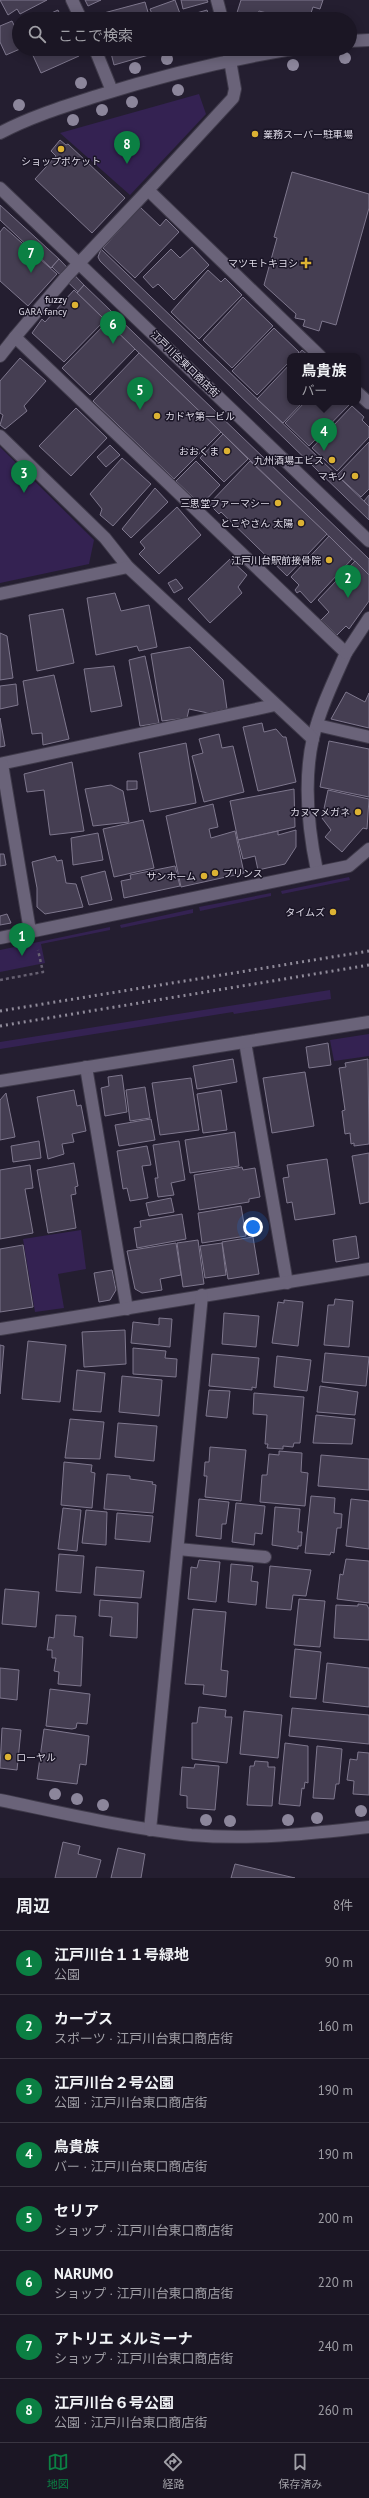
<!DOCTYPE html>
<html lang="ja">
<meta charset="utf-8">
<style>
body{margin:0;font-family:"PT Sans","Noto Sans JP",sans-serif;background:#241f2c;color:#f1f3f6}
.you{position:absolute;left:253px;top:1227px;width:14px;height:14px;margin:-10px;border:3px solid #fff;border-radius:50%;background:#1a73e8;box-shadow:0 0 0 6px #1a73e833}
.badge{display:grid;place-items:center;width:26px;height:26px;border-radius:50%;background:#0b8043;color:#fff;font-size:13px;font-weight:700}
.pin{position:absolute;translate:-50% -33px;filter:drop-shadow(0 1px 2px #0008)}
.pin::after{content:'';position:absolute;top:21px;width:14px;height:12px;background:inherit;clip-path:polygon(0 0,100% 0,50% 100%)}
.popup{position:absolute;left:287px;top:353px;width:74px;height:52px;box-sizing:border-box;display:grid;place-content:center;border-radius:8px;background:#1b1624;filter:drop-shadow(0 1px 3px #0005);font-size:13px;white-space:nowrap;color:#a09fa6}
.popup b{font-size:15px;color:#f1f3f6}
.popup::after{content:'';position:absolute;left:50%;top:100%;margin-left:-8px;border:8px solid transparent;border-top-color:#1b1624}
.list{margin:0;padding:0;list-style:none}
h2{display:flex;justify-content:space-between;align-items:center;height:52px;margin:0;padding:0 16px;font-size:17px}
h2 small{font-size:13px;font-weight:400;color:#a09fa6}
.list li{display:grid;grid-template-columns:26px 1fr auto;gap:12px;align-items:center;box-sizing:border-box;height:64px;padding:0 16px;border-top:1px solid #393541}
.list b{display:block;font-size:15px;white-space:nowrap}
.list p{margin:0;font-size:13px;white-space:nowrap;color:#a09fa6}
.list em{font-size:13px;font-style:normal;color:#a09fa6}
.icon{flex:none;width:22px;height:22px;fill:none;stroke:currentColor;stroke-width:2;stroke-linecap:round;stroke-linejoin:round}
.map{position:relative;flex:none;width:369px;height:1878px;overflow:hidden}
.search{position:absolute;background:#1b1624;box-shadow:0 2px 10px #0003;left:12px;right:12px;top:12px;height:44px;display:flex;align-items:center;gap:10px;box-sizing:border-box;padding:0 14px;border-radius:22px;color:#a09fa6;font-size:15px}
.sheet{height:564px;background:#1b1624}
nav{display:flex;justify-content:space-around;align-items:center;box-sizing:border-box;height:56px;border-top:1px solid #393541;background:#1b1624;font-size:11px;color:#a09fa6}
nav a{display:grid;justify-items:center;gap:2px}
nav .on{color:#0b8043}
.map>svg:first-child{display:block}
</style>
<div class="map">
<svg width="369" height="1878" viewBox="0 0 369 1878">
<rect width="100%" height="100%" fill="#241e30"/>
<!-- green -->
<g fill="#342252">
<polygon points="199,94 206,114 130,195 60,133"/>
<polygon points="0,447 94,540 89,564 0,583"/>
<polygon points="349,877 350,880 282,894 281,891"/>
<polygon points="271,893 271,896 200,911 199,907"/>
<polygon points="193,909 193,913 121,928 120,925"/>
<polygon points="110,927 110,930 41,944 45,963 0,972 0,950"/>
<polygon points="330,990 331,999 234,1014 233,1012 0,1049 0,1042"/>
<polygon points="369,1034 369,1056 334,1061 330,1040"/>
<polygon points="81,1230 86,1269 58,1274 64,1308 35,1312 23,1239"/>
</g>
<!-- building -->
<g fill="#453e52" stroke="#7e778d">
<polygon points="0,0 47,0 20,14 17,9 8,15"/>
<polygon points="85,0 101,0 88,6"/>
<polygon points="175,0 182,19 154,19 150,9"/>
<polygon points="181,0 207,0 208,2 183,9"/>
<polygon points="241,0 323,0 320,9 313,7 310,16 303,14 301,19 290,19 259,11 256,19 235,19"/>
<polygon points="145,2 150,19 101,19 100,14"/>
<polygon points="58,10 62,19 38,19"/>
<polygon points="207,10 210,19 187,19 186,16"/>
<polygon points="12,21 19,35 20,49 6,55 0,42 0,26"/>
<polygon points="30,49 75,49 79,56 41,73"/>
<polygon points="110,49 158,49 159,52 114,65"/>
<polygon points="60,140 66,145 68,144 125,198 92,233 35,179 56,156 51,151"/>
<polygon points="292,172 369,194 369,208 336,325 322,321 319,331 303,326 305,320 295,318 296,314 264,285 277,238 274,237"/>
<polygon points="0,205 59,259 51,268 0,220"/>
<polygon points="140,207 160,226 166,219 179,232 135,278 103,248"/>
<polygon points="4,227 57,274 28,306 0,281 0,232"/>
<polygon points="192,247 209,265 174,300 158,284 153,288 143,277 171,249 180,258"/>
<polygon points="101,249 369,506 369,520 100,261 98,257"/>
<polygon points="59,259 84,285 78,292 52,267"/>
<polygon points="208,270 221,282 225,278 242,295 199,339 171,312"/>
<polygon points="84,285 369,559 369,575 77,293"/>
<polygon points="74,290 105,320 64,362 32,333 42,319 45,322"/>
<polygon points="243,297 273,326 232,368 203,340"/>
<polygon points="107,322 135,349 90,395 62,368"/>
<polygon points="274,328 299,352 295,356 290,356 290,361 257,395 232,371"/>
<polygon points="302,350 309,356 297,356"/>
<polygon points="139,353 221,432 174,479 93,401"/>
<polygon points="20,358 46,381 24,406 27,411 5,429 0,425 3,415 0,413 0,381"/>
<polygon points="290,364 290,402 303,402 283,423 257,399"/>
<polygon points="305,402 352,402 309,446 285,423"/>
<polygon points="352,406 364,417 362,420 369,427 369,437 337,471 312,448"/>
<polygon points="76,408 107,438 71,476 39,446"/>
<polygon points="223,434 248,459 224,482 200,458"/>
<polygon points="369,442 369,489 361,497 337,475"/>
<polygon points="110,445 120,455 106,467 97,457"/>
<polygon points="122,458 151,484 113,526 100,515 102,509 90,494"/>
<polygon points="196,461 220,485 201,505 176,481"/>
<polygon points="250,461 327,534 287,576 221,512 219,514 209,504"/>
<polygon points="155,488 168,502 131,538 122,529"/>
<polygon points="369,495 369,506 364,501"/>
<polygon points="177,507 201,535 159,574 139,554 145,548 140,542"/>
<polygon points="329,536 352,559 311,603 300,591 297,593 295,590 299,585 291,577"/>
<polygon points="230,559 247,575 238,587 242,593 210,623 188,599"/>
<polygon points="355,561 369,575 369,601 349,629 346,626 337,635 321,620 329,612 318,600"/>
<polygon points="176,579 183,588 174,593 168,583"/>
<polygon points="115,593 121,611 149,605 157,647 139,651 137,646 96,655 87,598"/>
<polygon points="63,609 74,663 37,671 29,615"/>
<polygon points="0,633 7,636 13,678 0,680"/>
<polygon points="190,647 223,680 227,709 208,713 189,709 187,718 162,721 151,654"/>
<polygon points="145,656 159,723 140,726 129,660"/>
<polygon points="114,666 122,706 91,712 84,669"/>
<polygon points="54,675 69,739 43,745 42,733 32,734 23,681"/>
<polygon points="16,684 18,705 0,709 0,686"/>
<polygon points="346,692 365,702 369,693 369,728 331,719"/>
<polygon points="0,718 5,746 0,747"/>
<polygon points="262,723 264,732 276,729 283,737 286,737 296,782 258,791 243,727"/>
<polygon points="219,734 222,748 233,746 244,792 204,802 192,756 203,753 199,739"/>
<polygon points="329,741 369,749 369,797 320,787"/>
<polygon points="186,743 196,803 150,812 139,753"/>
<polygon points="72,762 84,831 50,835 44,790 27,792 24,774"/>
<polygon points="127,781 137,781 137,789 127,790"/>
<polygon points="111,785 123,791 129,822 93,826 85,789"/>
<polygon points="294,789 295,827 238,840 230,801"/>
<polygon points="328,790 369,799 367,829 363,828 342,852 325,837 331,830 322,818"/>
<polygon points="213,804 218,827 209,829 211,838 235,831 244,873 181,887 166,816"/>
<polygon points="143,820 154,868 114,877 103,829"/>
<polygon points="296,830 296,847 285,864 258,870 255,856 243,859 238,840 278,831 278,835"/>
<polygon points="98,833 103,860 73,865 71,838"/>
<polygon points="0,854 4,854 6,865 0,866"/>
<polygon points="55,856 57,861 62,860 66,883 76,884 83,907 45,914 37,907 37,888 32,862"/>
<polygon points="175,866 180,886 124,898 121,881 131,879 130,875"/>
<polygon points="105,871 112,900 89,905 81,877"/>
<polygon points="7,914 11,923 0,925 0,916"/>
<polygon points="328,1043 331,1065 309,1068 306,1047"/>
<polygon points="233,1059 237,1082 197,1089 193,1066"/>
<polygon points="368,1059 369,1144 354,1146 354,1143 351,1144 350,1133 345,1134 342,1111 345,1110 339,1068 346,1067 345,1063"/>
<polygon points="305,1072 314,1126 272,1133 263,1078"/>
<polygon points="122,1075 127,1112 105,1116 101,1088 109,1086 108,1077"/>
<polygon points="191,1078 199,1130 160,1135 152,1083"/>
<polygon points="145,1087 150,1118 130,1121 126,1090"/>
<polygon points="74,1090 77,1106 81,1105 86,1131 72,1134 74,1142 62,1144 64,1154 48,1159 37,1097"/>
<polygon points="221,1090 227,1130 203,1133 197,1094"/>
<polygon points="6,1093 15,1137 0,1140 0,1100"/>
<polygon points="151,1119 155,1140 119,1146 115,1125"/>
<polygon points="235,1132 239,1166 190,1173 185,1140"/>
<polygon points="39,1141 41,1158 13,1162 11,1146"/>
<polygon points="179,1141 185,1180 171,1183 174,1195 158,1197 155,1178 158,1178 153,1145"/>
<polygon points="147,1146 151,1165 142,1166 148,1198 130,1201 127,1188 123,1189 117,1151"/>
<polygon points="369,1153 369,1202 360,1204 352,1156"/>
<polygon points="327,1159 335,1214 295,1220 292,1202 287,1203 283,1178 289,1177 287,1165"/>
<polygon points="74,1163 78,1186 75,1187 76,1194 71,1195 76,1228 48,1233 37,1170"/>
<polygon points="30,1165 33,1188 25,1189 33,1233 0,1239 0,1170"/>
<polygon points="242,1167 243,1170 255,1168 260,1197 249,1199 249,1202 199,1210 194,1175"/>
<polygon points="171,1198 174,1212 149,1216 146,1203"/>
<polygon points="241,1206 246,1236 202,1243 198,1213"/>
<polygon points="182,1214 186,1239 137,1248 134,1228 141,1227 140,1221"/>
<polygon points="356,1236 359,1258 336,1262 333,1240"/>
<polygon points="253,1237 259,1274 228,1279 222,1242"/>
<polygon points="198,1240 204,1284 183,1287 177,1243"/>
<polygon points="176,1243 181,1275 160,1279 162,1290 142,1293 135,1289 127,1251"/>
<polygon points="222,1243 226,1275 205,1278 200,1246"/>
<polygon points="23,1245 33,1307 0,1312 0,1249"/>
<polygon points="112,1270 116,1290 110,1300 99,1302 94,1273"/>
<polygon points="335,1299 353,1301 349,1347 324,1345 328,1305 334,1305"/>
<polygon points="284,1300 303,1302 298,1346 272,1343 278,1302 284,1303"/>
<polygon points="224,1313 259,1316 256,1347 222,1344"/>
<polygon points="159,1318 172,1319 170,1347 131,1343 133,1322 159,1325"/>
<polygon points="125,1330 126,1364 84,1367 82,1332"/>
<polygon points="28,1341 66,1345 60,1402 22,1399"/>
<polygon points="0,1345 4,1346 0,1394"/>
<polygon points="133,1348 166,1351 165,1358 177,1359 176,1377 133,1374"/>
<polygon points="325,1353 369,1357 366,1386 322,1382"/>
<polygon points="212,1354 259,1358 256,1388 252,1387 252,1390 209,1386"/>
<polygon points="277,1356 311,1360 307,1391 274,1387"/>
<polygon points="77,1370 105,1373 101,1412 73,1410"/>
<polygon points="122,1376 162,1380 159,1416 119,1412"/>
<polygon points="320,1386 358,1392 355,1415 317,1412"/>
<polygon points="209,1390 230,1391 227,1418 206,1416"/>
<polygon points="254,1393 304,1397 300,1443 294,1443 293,1447 283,1446 283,1449 267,1448 268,1444 265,1444 267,1415 253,1414"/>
<polygon points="316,1415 355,1419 352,1444 313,1443"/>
<polygon points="70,1419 104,1422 100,1459 65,1458"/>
<polygon points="118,1423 157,1426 154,1461 115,1457"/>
<polygon points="210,1447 246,1450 241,1501 205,1497 207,1476 204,1476 205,1462 209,1462"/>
<polygon points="279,1451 302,1453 301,1472 308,1473 305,1506 260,1502 262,1475 267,1475 269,1454 279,1455"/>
<polygon points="321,1455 369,1459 369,1490 318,1486"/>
<polygon points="64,1462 92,1465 91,1472 95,1473 92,1508 61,1505"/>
<polygon points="107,1474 130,1476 130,1479 153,1482 152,1484 156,1485 153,1513 104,1509"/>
<polygon points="311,1496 335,1498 334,1513 342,1514 341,1528 337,1528 334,1553 331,1552 330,1555 305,1553"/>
<polygon points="199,1499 229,1502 226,1524 222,1524 221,1539 196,1536"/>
<polygon points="351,1499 369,1501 369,1549 346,1546"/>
<polygon points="236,1503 265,1506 262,1534 255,1533 254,1545 232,1542"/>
<polygon points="275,1507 300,1509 298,1532 302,1532 301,1546 298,1546 298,1549 272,1545"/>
<polygon points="63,1508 81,1510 77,1551 58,1549"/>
<polygon points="86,1510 107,1512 106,1545 82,1543"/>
<polygon points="117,1513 153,1516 150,1542 115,1539"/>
<polygon points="59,1554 84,1556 81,1593 56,1591"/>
<polygon points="346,1559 369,1561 369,1603 337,1599 340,1574 343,1575"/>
<polygon points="199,1560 220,1562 216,1602 188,1599 191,1567 197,1568"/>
<polygon points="231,1564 253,1566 251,1581 258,1582 256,1605 228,1602"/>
<polygon points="270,1566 311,1570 306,1596 293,1595 291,1610 266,1608"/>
<polygon points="96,1567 144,1571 141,1598 94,1595"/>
<polygon points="5,1589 39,1592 36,1627 2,1624"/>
<polygon points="299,1599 325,1601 320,1647 294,1645"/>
<polygon points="100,1600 138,1603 137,1638 110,1636 112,1617 99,1616"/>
<polygon points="358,1604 367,1605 369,1609 369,1640 334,1638 336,1605 358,1606"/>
<polygon points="193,1609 226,1612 221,1670 228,1671 226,1697 203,1694 204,1685 185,1684"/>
<polygon points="56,1615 76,1616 74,1636 83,1637 81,1686 58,1684 59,1672 54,1671 56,1658 52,1658 52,1650 47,1650 49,1637 54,1638"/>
<polygon points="295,1649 321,1652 316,1699 290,1697"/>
<polygon points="327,1663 369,1668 369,1707 323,1702"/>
<polygon points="0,1668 19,1670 17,1700 0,1698"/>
<polygon points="50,1689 90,1694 87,1724 77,1723 76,1728 72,1729 46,1726"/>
<polygon points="199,1707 226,1710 225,1717 232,1717 227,1763 192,1759 192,1723 197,1723"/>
<polygon points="292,1708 369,1715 369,1744 289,1736"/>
<polygon points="244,1711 282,1715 278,1758 240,1754"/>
<polygon points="2,1728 21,1730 17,1770 0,1768"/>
<polygon points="44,1729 89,1736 86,1765 80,1764 77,1784 37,1779"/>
<polygon points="285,1743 308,1746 308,1783 305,1782 304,1789 302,1788 300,1806 279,1804"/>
<polygon points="317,1746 342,1749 339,1784 336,1784 334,1799 313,1798"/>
<polygon points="358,1752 369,1753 369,1795 353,1794 354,1781 347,1780 350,1759 357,1760"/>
<polygon points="255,1761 268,1762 268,1767 275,1767 272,1806 247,1805 250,1766 254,1766"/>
<polygon points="195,1764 219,1766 215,1810 187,1808 187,1796 180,1795 182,1767 194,1768"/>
<polygon points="63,1842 80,1846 78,1854 101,1860 96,1878 55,1878"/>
<polygon points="118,1848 145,1854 141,1878 111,1878"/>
<polygon points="235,1864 295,1878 231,1878"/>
</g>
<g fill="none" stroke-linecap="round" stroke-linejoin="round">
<defs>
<g id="minor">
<polyline points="72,0 81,19"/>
<polyline points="217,0 222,19"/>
<polyline points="350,41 369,40"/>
<polyline points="95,49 112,91"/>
<polyline points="228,49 235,89 233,98 148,190 320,356"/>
<path d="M0 133C32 116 66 106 100 95 163 75 227 60 292 49"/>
<polyline points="0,188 369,541"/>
<polyline points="15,337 66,277 148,190"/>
<path d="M0 356 15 337 346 653C334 680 320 709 313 738 303 782 308 828 317 871"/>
<polyline points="358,393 369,403"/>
<polyline points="0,436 105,538 128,567 313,739"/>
<polyline points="0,594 128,567"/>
<polyline points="346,653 369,618"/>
<polyline points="317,725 369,737"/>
<polyline points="0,764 275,705"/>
<polyline points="2,764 30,931"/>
<polyline points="0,938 349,866 369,849"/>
<polyline points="245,1042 287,1283"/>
<polyline points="86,1067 127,1309"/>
<polyline points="0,1081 369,1022"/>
<polyline points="0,1329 369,1269"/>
<polyline points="178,1549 265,1557"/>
<path d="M0 1800C63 1813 127 1828 191 1835 250 1840 310 1834 369 1827"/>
<polyline points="150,1830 202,1295"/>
</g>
</defs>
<!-- minor casing -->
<use href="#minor" stroke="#3f3a4a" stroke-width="14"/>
<!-- path -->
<polyline stroke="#676172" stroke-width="2.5" stroke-dasharray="3 3" stroke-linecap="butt" points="0,980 43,972 38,950"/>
<!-- minor -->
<use href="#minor" stroke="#6a6379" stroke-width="12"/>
<!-- rail -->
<g stroke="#8f8a99" stroke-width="3" stroke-dasharray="2 4" stroke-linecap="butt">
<polyline points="0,1011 369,951"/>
<polyline points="0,1026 369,965"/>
</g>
</g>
<!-- trees -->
<g fill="#8c869b">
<circle cx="345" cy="58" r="6"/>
<circle cx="167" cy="59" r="6"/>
<circle cx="293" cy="65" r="6"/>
<circle cx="135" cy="68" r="6"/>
<circle cx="81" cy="83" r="6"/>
<circle cx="178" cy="90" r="6"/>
<circle cx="132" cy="102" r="6"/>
<circle cx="19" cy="105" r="6"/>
<circle cx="102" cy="110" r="6"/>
<circle cx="73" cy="120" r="6"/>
<circle cx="55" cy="1794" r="6"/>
<circle cx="77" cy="1799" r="6"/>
<circle cx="103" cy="1805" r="6"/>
<circle cx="361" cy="1811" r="6"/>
<circle cx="317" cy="1818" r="6"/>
<circle cx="206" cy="1820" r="6"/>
<circle cx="288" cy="1820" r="6"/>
<circle cx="230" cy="1821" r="6"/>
</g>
<!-- markers -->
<g fill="#dcb233" stroke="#1a1526" stroke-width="1.5">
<circle cx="255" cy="134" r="4"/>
<circle cx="61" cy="149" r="4"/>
<path d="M304 257h4v4h4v4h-4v4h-4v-4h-4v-4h4z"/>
<circle cx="75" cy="305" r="4"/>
<circle cx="157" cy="416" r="4"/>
<circle cx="227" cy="451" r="4"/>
<circle cx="332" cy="460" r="4"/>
<circle cx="355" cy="476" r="4"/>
<circle cx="278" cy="503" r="4"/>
<circle cx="301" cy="523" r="4"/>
<circle cx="329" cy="560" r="4"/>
<circle cx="358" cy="812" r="4"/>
<circle cx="215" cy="873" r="4"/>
<circle cx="204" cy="876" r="4"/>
<circle cx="333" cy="912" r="4"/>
<circle cx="8" cy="1757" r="4"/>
</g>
<g text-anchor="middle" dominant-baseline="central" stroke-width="3" stroke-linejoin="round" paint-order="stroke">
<!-- poi labels -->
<g font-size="10" fill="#dedae7" stroke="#1a1526" text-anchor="end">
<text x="263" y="134" text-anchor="start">業務スーパー駐車場</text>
<text x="61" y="161" text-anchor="middle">ショップポケット</text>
<text x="298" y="263">マツモトキヨシ</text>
<text x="67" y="299">fuzzy<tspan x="67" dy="12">GARA fancy</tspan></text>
<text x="165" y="416" text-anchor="start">カドヤ第一ビル</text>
<text x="219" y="451">おおくま</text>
<text x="324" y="460">九州酒場エビス</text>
<text x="347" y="476">マキノ</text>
<text x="270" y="503">三思堂ファーマシー</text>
<text x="293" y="523">とこやさん 太陽</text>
<text x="321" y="560">江戸川台駅前接骨院</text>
<text x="350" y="812">カヌマメガネ</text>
<text x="223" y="873" text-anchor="start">プリンス</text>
<text x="196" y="876">サンホーム</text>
<text x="325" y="912">タイムズ</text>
<text x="16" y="1757" text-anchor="start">ローヤル</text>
</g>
<!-- street labels -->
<g font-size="10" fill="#dedae7" stroke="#1a1526">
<text transform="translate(185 364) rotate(44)">江戸川台東口商店街</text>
</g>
</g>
</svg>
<div class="you"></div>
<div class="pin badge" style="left:22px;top:956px">1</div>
<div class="pin badge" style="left:348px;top:598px">2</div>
<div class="pin badge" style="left:24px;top:493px">3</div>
<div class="pin badge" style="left:324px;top:451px">4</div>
<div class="popup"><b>鳥貴族</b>バー</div>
<div class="pin badge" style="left:140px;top:410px">5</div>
<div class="pin badge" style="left:113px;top:344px">6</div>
<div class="pin badge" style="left:31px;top:273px">7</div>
<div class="pin badge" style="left:127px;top:164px">8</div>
<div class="search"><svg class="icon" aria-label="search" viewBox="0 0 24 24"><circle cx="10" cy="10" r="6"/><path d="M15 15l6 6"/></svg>ここで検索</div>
</div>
<section class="sheet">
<h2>周辺<small>8件</small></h2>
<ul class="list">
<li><span class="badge">1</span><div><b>江戸川台１１号緑地</b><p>公園</p></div><em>90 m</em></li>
<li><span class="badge">2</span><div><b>カーブス</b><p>スポーツ · 江戸川台東口商店街</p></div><em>160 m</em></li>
<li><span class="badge">3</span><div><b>江戸川台２号公園</b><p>公園 · 江戸川台東口商店街</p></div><em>190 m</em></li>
<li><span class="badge">4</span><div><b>鳥貴族</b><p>バー · 江戸川台東口商店街</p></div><em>190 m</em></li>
<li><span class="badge">5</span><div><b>セリア</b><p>ショップ · 江戸川台東口商店街</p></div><em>200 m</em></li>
<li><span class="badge">6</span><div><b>NARUMO</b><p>ショップ · 江戸川台東口商店街</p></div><em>220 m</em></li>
<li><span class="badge">7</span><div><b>アトリエ メルミーナ</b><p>ショップ · 江戸川台東口商店街</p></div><em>240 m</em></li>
<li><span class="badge">8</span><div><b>江戸川台６号公園</b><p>公園 · 江戸川台東口商店街</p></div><em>260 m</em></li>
</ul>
</section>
<nav>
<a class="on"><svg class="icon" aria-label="map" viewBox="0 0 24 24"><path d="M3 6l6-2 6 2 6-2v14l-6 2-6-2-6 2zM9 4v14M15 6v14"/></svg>地図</a>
<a><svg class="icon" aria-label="directions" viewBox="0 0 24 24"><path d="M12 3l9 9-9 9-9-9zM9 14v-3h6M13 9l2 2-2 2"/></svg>経路</a>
<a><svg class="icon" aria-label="saved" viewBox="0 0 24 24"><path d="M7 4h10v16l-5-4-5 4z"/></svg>保存済み</a>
</nav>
